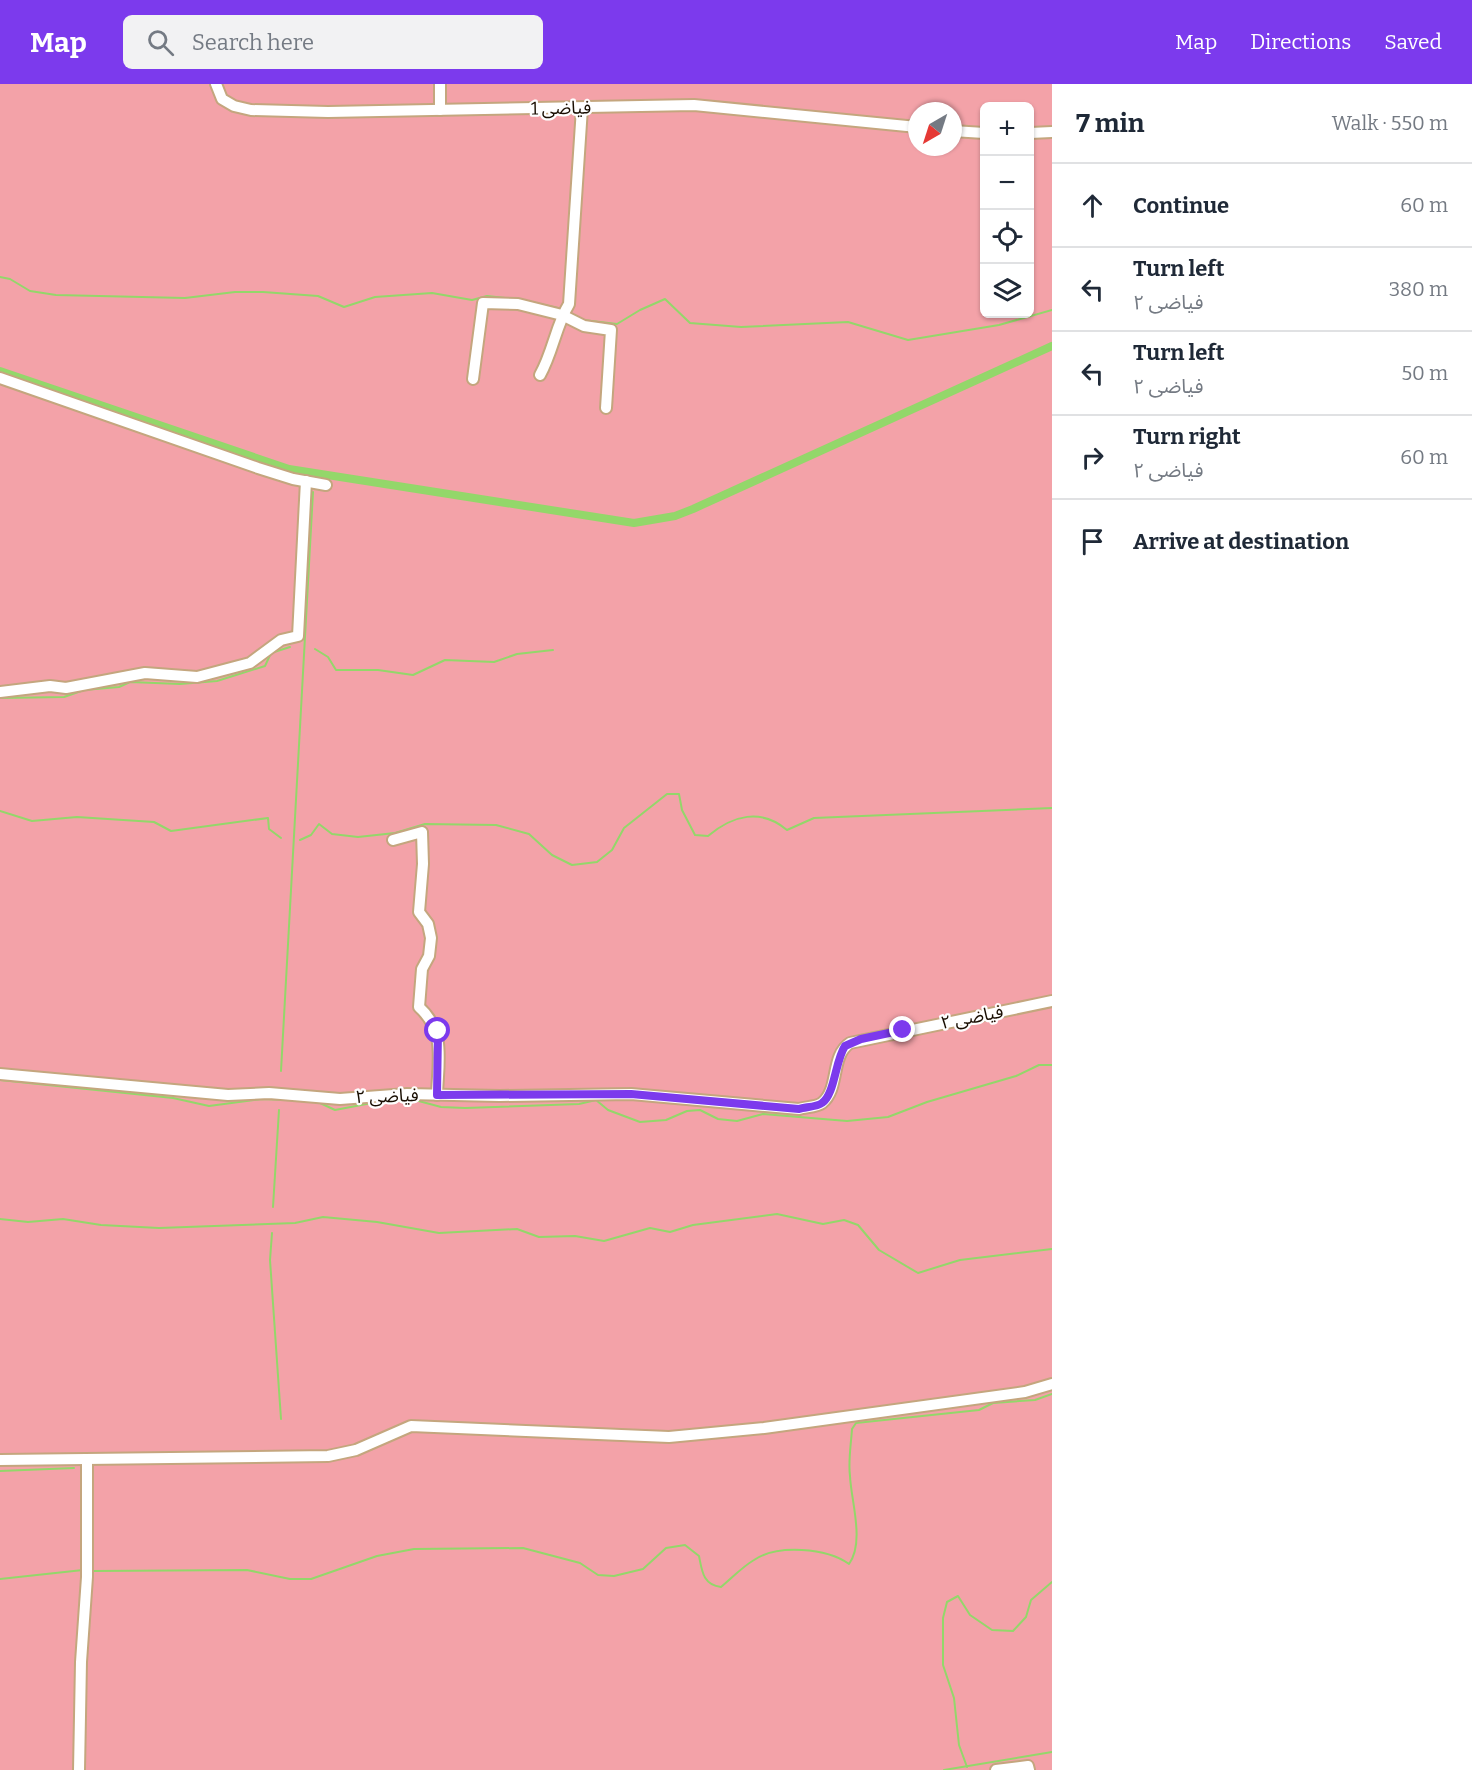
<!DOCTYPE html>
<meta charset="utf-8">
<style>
body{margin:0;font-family:Bitter,"Noto Sans Arabic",serif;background:#f2f2f3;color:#1f2937}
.controls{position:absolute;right:18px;top:18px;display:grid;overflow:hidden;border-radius:9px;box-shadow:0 2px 4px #0004}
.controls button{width:54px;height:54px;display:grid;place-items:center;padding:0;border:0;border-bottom:2px solid #e0e1e3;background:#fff;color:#1f2937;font:30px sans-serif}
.compass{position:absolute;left:908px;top:18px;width:54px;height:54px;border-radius:50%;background:#fff;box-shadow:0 2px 4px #0004;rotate:219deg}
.stop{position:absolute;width:18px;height:18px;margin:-14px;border:4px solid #7c3aed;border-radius:50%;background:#fff}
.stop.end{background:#7c3aed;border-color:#fff;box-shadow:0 2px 6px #0008}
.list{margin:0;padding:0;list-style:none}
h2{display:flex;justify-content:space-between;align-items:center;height:78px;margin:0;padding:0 24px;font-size:26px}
h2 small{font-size:20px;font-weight:400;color:#747a83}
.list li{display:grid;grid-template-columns:39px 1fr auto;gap:18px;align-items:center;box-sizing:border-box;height:84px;padding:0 24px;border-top:2px solid #e0e1e3}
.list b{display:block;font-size:22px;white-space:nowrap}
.list p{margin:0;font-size:20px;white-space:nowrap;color:#747a83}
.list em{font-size:20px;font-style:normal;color:#747a83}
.icon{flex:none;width:33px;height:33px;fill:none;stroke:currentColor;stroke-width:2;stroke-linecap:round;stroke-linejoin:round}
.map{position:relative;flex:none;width:1052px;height:1686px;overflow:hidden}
header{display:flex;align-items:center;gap:36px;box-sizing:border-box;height:84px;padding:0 30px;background:#7c3aed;color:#fff}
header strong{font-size:28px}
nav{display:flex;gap:33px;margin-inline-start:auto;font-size:21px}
.search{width:420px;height:54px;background:#f2f2f3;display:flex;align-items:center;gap:15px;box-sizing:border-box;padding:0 21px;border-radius:9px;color:#747a83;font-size:22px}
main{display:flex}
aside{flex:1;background:#fff}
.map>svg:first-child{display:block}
</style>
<header>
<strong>Map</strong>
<div class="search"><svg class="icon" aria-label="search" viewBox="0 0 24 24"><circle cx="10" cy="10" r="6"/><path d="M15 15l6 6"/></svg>Search here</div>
<nav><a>Map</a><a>Directions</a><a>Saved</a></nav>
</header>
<main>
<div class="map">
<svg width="1052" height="1686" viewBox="0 0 1052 1686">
<rect width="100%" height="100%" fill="#f7d8ae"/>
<!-- green -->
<path fill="#f3a2a8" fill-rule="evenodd" d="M0 0H1052V1686H0ZM984 22H1030V230H984ZM917 27H953V63H917Z"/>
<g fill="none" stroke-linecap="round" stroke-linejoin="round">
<!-- stream -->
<g stroke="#93d76a" stroke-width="2">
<polyline points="0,193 10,195 30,207 56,211 185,214 235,208 263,208 318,212 344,223 375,213 432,209 472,216 487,212 515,215"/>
<polyline points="527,217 562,225"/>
<polyline points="570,229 583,236 617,240 640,226 665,215 690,239 741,243 848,238 908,256 999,241 1052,226"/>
<polyline points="315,565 328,573 336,586 378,586 413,591 445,576 494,578 517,570 553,566"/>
<polyline points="0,614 64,613 84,606 119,603 130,598 180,600 217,597 265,582 271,569 290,563"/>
<polyline points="0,727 32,737 77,733 154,738 171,747 268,734 269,745 281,754"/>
<path d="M300 756 311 751 319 740 332 750 358 753 395 749 425 740 496 741 529 750 552 771 572 781 597 778 612 766 624 744 667 710H679L682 726 695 751 708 752C733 731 761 724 787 746L814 734 1052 724"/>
<polyline points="281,987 313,408"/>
<polyline points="0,996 173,1014 209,1022 262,1015 289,1016"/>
<polyline points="388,1017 415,1016 441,1023 465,1024 579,1020 596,1016 608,1026 640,1038 666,1036 687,1027 700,1026 718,1035 737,1037 763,1030 847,1037 888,1033 927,1018 1016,992 1039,981 1052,981"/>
<polyline points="318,1018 335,1026 382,1017"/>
<polyline points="273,1123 279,1026"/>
<polyline points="0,1135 28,1138 63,1135 101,1141 159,1144 295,1139 323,1133 377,1138 439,1149 517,1145 539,1153 575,1152 604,1157 650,1144 670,1148 693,1141 777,1130 823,1140 844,1136 858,1141 879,1166 918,1189 960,1176 1052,1165"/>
<polyline points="272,1149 270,1176 281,1335"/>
<polyline points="0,1387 74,1384"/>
<path d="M92 1487 247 1486 290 1495H311L377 1472 414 1465 523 1464 580 1479 598 1491 614 1492 643 1485 666 1464 685 1461 699 1472C702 1487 703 1501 721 1503 732 1494 742 1483 754 1476 777 1460 827 1464 849 1480 865 1458 851 1417 850 1392 848 1377 851 1361 852 1345L856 1339 979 1326 993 1319 1035 1316 1052 1310"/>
<polyline points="0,1495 83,1486"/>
<polyline points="967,1683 959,1661 954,1614 943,1581 943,1534 947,1518 958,1512 970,1531 992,1546 1013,1547 1026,1533 1031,1516 1052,1498"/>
<polyline points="944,1686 1052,1668"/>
</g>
<!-- canal -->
<polyline stroke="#93d76a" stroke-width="8" points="0,287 289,385 634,439 675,432 693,425 1052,262"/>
<defs>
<g id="minor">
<polyline points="216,0 222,15 234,22 251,26 328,28 694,21 917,43"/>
<polyline points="440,0 440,26"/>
<polyline points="953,47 984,49"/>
<polyline points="1030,49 1052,48"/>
<path d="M540 291C553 268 556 241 569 220L582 24"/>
<polyline points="0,294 258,384 293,395 326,401"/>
<polyline points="473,295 483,219 518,220 562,231 584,242 611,246 606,324"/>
<polyline points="0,608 50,602 66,604 145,589 197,593 250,579 281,556 298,552 306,397"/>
<path d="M393 756 422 748 423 780 419 828 428 840 431 854 429 872 422 885 419 923C446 947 438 978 437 1011"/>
<path d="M0 990 228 1011 269 1009 340 1015 407 1010 500 1012 631 1010 799 1025C805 1023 817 1023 822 1019 840 1005 830 972 850 959L1052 917"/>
<polyline points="0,1376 328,1372 356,1366 411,1342 669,1353 764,1344 1025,1308 1052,1300"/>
<polyline points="79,1686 81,1578 87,1493 87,1375"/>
<polyline points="996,1686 1028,1682 1029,1686"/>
</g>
</defs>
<!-- minor casing -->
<use href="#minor" stroke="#c4a67e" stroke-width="14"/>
<!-- minor -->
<use href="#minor" stroke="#fff" stroke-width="10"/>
</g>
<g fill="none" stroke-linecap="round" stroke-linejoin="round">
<!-- route -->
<path stroke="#7c3aed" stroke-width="8" d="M438 947 437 1011 631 1010 799 1025C805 1023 817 1023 822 1019 835 1010 835 977 845 962L861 955 903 946"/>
</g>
<g text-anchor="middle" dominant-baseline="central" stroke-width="4.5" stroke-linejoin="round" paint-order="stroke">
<!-- street labels -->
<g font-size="18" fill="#180d01" stroke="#fefefe">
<text transform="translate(561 24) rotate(-1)">فیاضی 1</text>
<text transform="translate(972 933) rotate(-11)">فیاضی ۲</text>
<text transform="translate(387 1012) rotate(-2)">فیاضی ۲</text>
</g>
</g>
</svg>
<div class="controls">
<button>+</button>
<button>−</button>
<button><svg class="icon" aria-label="locate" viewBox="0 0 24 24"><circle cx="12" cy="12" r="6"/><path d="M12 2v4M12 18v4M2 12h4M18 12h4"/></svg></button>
<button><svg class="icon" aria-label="layers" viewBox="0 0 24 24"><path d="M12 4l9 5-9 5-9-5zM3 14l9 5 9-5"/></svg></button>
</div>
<svg class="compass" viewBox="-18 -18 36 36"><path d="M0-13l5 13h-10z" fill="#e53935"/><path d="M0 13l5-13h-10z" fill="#747a83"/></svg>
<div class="stop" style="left:438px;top:947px"></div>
<div class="stop end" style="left:903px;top:946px"></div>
</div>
<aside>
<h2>7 min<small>Walk · 550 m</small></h2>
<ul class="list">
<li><svg class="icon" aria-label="ahead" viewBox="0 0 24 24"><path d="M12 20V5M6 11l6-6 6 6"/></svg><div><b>Continue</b></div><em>60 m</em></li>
<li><svg class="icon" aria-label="left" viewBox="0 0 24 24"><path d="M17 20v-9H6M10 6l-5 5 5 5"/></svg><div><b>Turn left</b><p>فیاضی ۲</p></div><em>380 m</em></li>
<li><svg class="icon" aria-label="left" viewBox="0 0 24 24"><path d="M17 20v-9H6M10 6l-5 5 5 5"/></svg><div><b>Turn left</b><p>فیاضی ۲</p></div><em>50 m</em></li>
<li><svg class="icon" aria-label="right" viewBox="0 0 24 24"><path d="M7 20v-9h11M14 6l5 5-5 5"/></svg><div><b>Turn right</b><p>فیاضی ۲</p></div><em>60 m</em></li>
<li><svg class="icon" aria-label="arrive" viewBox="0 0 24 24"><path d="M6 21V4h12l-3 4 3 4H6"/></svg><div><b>Arrive at destination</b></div></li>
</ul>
</aside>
</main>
